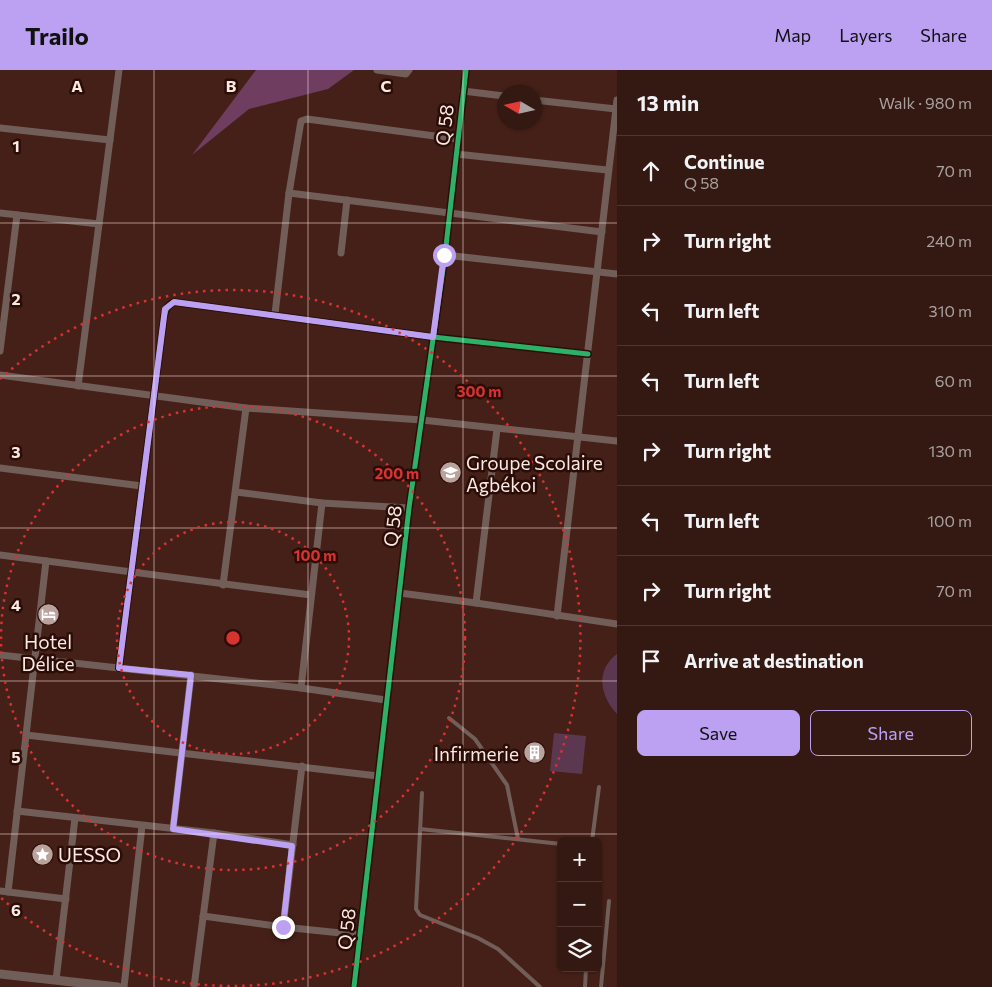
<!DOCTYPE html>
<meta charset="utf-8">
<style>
body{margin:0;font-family:Commissioner,sans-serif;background:#3f2520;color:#f1f3f6}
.controls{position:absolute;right:15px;bottom:15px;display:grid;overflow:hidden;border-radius:8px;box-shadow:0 1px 4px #0004}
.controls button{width:45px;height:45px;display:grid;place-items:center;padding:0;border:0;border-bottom:1px solid #4e3732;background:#341812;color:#f1f3f6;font:25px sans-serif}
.compass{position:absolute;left:497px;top:15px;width:45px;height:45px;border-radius:50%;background:#341812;box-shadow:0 1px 4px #0004;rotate:279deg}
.stop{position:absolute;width:15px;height:15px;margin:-11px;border:4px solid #bca0f2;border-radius:50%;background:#fff}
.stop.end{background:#bca0f2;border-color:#fff;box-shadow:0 1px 5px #0008}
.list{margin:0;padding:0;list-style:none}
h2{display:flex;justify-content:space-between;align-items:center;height:65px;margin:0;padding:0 20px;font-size:21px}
h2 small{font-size:16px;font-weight:400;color:#a9a09f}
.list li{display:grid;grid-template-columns:32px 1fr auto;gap:15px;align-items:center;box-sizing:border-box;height:70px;padding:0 20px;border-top:1px solid #4e3732}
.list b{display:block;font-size:19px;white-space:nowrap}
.list p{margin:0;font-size:16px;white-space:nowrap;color:#a9a09f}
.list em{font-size:16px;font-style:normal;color:#a9a09f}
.actions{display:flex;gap:10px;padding:15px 20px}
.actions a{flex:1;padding:11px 0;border:1px solid #bca0f2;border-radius:8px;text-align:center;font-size:18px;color:#bca0f2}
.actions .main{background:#bca0f2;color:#111}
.icon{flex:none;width:28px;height:28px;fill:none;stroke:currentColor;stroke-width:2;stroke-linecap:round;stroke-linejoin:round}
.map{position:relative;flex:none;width:617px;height:917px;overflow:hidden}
header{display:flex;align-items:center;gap:30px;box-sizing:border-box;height:70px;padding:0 25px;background:#bca0f2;color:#111}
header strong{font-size:24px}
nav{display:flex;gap:28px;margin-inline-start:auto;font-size:18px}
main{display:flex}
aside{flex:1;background:#341812}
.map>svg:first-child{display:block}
</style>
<header>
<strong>Trailo</strong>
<nav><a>Map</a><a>Layers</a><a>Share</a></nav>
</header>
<main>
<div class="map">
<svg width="617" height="917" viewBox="0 0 617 917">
<rect width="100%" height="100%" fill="#452018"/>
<!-- green -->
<g fill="#5b384f">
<path d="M617 584V644C600 626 595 600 617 584Z"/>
<polygon points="554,663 586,666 582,704 550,701"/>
</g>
<!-- forest -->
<polygon fill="#6f3d60" points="256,0 354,0 328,19 249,39 192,85"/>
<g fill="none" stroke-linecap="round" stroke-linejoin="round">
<!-- service -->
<g stroke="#715e59" stroke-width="4">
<polyline points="449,648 475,669 507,715 518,769"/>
<polyline points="422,723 416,839 420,845 478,868 498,879 540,917"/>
<polyline points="420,759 561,774"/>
<polyline points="592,771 599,717"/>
<polyline points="585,917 586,898"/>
<polyline points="601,917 609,831"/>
</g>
<!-- minor -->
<g stroke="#715e59" stroke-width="7">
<polyline points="377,0 406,4 409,0"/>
<polyline points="463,21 504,26"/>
<polyline points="534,30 616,39"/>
<polyline points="0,58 110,70"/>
<polyline points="456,84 607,100"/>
<polyline points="289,123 602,162"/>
<polyline points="0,143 99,154"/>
<polyline points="341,183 347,130"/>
<polyline points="445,185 617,204"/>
<polyline points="275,244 289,123 301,51 307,49 457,69"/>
<polyline points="0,281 17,145"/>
<polyline points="0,305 246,338 422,350 617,371"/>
<polyline points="78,316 119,0"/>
<polyline points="0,398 142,416"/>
<polyline points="236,422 322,433 409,438"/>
<polyline points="0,485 311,525"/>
<polyline points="223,515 246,338"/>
<polyline points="400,523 476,533 617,554"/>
<polyline points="476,533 497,359"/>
<polyline points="557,546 617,30"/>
<polyline points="0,585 301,618 386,630"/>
<path d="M119 598 164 247C166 239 166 237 174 232L433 267 588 284"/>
<polyline points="301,618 322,433"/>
<polyline points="26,665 378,706"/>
<polyline points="17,741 214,763 293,775"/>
<polyline points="173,759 191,605"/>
<polyline points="0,821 66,829"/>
<polyline points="8,822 46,491"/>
<polyline points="203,846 283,857 360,865"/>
<polyline points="283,857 302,696"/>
<polyline points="56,910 75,748"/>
<polyline points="124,917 142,756"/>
<polyline points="194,917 214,763"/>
<polyline points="354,917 409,438 445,185 466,0"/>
</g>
<!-- tertiary -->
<polyline stroke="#715e59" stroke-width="9" points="0,904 118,917"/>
<defs>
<g id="cycleway">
<path d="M119 598 164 247C166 239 166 237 174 232L433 267 588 284"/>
<polyline points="354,917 409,438 445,185 466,0"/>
</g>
</defs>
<!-- cycleway casing -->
<use href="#cycleway" stroke="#2b0d07" stroke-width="8"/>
<!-- cycleway -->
<use href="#cycleway" stroke="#2db169" stroke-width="5"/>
</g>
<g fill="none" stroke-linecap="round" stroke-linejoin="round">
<!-- route -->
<polyline stroke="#bca0f2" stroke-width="6" points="283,857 292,776 173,759 191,605 119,598 165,239 174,232 433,267 444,185"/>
</g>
<!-- grid -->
<path fill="none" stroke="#fbe9e4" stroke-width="1" stroke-opacity="0.55" d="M154 0V917M308 0V917M463 0V917M0 153H617M0 306H617M0 458H617M0 611H617M0 764H617"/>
<!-- distance rings -->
<g fill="none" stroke="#d83231" stroke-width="2.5" stroke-dasharray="2.5 5">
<circle cx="233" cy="568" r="116"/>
<circle cx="233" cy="568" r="232"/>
<path d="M0 309A348 348 0 1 1 0 827"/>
</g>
<!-- icons -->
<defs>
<symbol id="school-disc" viewBox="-11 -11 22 22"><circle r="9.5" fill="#bba39d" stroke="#2b0d07"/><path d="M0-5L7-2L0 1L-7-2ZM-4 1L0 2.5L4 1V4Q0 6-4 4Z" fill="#fff"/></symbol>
<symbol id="hotel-disc" viewBox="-11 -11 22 22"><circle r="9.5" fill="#bba39d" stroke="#2b0d07"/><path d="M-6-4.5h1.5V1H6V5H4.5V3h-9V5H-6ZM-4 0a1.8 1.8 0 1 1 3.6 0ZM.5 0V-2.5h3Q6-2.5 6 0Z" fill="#fff"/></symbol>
<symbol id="building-disc" viewBox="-11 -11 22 22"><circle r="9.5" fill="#bba39d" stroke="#2b0d07"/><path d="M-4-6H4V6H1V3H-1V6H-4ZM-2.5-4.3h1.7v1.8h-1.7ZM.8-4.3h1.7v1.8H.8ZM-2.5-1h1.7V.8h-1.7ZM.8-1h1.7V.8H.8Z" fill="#fff"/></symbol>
<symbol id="sight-disc" viewBox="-11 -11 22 22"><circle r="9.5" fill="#bba39d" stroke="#2b0d07"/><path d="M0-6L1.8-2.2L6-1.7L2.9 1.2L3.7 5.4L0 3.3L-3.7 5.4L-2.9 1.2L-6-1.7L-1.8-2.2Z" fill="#fff"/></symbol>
</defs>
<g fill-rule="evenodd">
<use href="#school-disc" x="438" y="390" width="25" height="25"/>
<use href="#hotel-disc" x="36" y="532" width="25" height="25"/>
<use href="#building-disc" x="522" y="670" width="25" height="25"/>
<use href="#sight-disc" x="30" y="772" width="25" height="25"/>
</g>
<g text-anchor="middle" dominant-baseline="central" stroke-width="5" stroke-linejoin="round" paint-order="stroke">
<!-- street labels -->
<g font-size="19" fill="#fbe9e4" stroke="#2b0d07">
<text transform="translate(444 55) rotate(-83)">Q 58</text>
<text transform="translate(392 456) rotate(-83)">Q 58</text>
<text transform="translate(346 859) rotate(-84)">Q 58</text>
</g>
<!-- poi labels -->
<g font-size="19" fill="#fbe9e4" stroke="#2b0d07" text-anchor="start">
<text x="466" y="392">Groupe Scolaire<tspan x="466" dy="22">Agbékoi</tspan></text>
<text x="48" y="571" text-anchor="middle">Hotel<tspan x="48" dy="22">Délice</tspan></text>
<text x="519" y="683" text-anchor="end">Infirmerie</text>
<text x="58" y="784">UESSO</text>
</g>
</g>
<g font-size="16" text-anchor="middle" font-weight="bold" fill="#fbe9e4" stroke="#2b0d07" stroke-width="5" stroke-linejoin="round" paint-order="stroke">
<text x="77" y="22">A</text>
<text x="231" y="22">B</text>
<text x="386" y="22">C</text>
<text x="16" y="82">1</text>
<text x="16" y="235">2</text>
<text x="16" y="388">3</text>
<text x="16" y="541">4</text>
<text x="16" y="693">5</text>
<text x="16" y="846">6</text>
</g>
<circle cx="233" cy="568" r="8" fill="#d83231" stroke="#2b0d07" stroke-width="2.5"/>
<g font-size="15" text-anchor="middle" font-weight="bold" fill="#d83231" stroke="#2b0d07" stroke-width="5" stroke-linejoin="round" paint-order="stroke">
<text x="479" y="327">300 m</text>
<text x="397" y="409">200 m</text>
<text x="315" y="491">100 m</text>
</g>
</svg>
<div class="controls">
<button>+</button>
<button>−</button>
<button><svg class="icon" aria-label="layers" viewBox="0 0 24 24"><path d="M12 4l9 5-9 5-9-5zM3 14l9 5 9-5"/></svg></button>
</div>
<svg class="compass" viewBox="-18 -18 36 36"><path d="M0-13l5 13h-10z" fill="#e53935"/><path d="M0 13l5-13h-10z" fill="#a9a09f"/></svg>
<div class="stop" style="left:444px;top:185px"></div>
<div class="stop end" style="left:283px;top:857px"></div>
</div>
<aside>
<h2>13 min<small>Walk · 980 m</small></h2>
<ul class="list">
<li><svg class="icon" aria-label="ahead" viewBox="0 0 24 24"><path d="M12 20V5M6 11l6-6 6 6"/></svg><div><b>Continue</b><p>Q 58</p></div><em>70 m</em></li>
<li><svg class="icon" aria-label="right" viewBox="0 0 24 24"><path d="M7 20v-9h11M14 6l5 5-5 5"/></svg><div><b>Turn right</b></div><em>240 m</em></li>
<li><svg class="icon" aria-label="left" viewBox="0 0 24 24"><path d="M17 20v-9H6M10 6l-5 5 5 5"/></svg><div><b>Turn left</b></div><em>310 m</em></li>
<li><svg class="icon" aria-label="left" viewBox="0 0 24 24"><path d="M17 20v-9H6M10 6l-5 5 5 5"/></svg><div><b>Turn left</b></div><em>60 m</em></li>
<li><svg class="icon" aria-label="right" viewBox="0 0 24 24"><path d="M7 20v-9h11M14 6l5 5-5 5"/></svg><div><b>Turn right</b></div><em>130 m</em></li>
<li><svg class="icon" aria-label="left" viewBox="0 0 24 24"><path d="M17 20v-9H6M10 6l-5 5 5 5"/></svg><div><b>Turn left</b></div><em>100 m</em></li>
<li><svg class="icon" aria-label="right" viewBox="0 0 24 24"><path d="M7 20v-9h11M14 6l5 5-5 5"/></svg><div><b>Turn right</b></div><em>70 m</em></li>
<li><svg class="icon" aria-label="arrive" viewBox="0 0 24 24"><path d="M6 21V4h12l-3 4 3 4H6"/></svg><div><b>Arrive at destination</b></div></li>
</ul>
<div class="actions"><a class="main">Save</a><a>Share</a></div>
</aside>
</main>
